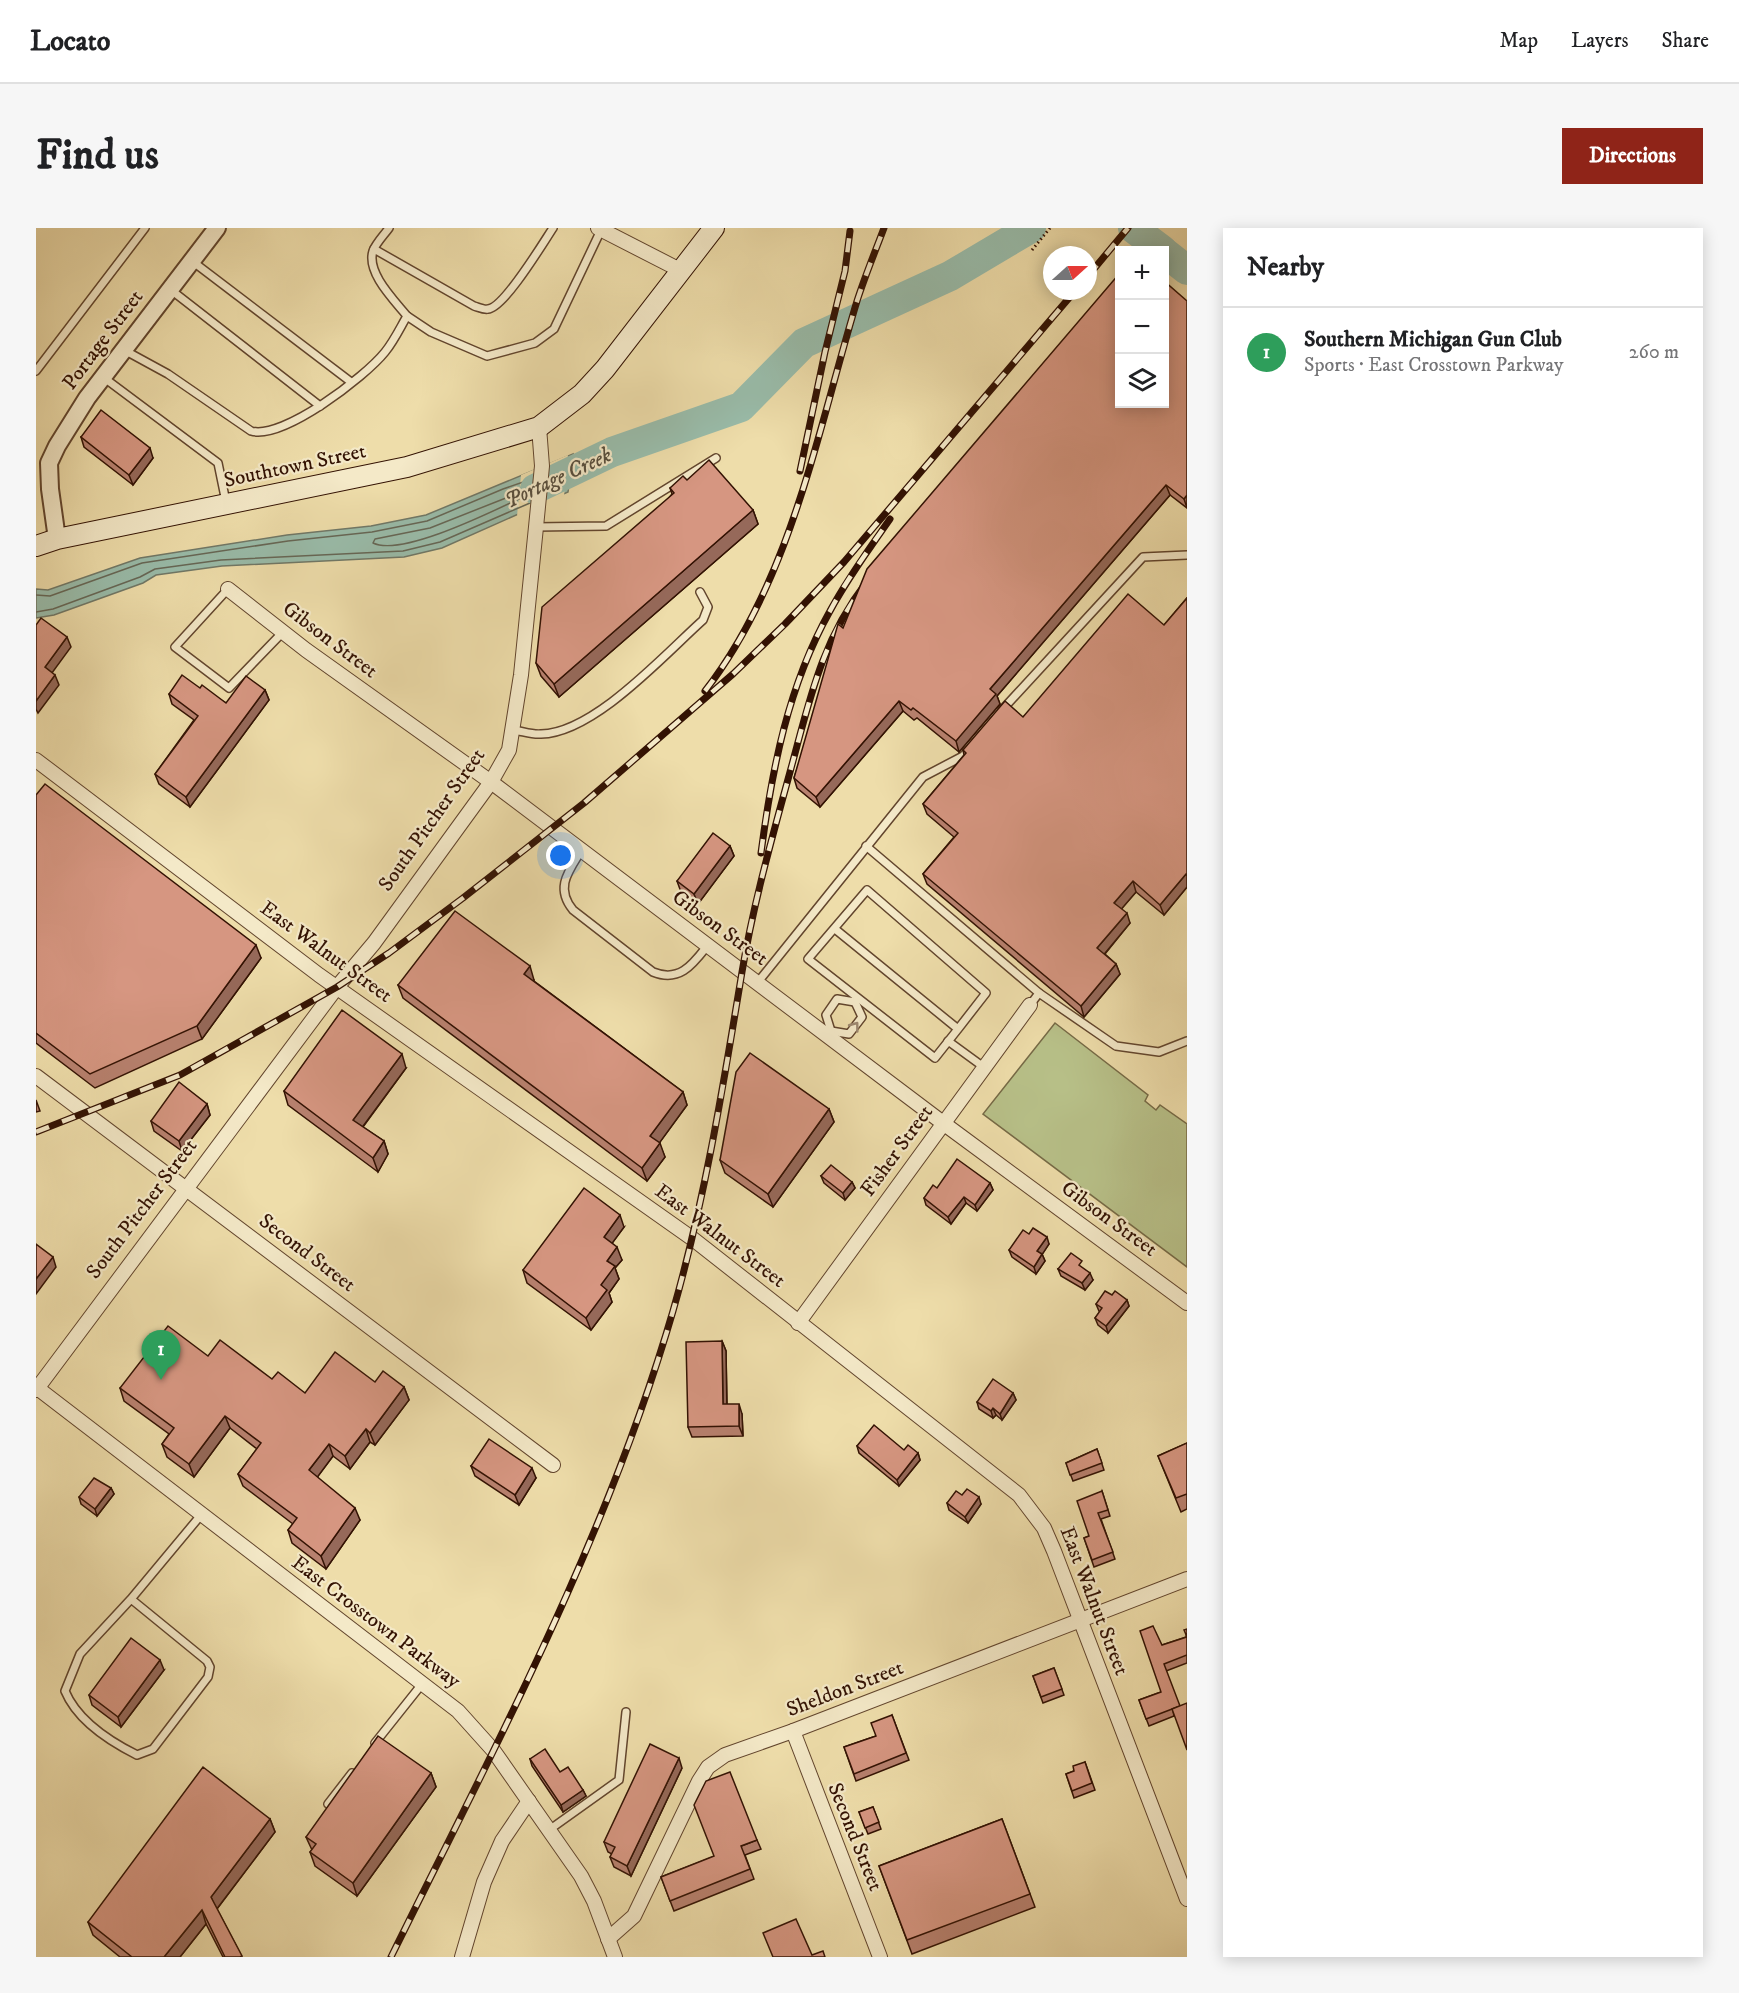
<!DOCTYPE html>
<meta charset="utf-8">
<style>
body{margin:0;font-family:"IM FELL DW Pica",serif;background:#f6f6f6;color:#202124}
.controls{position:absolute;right:18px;top:18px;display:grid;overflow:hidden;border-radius:0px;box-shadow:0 3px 15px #0003}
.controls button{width:54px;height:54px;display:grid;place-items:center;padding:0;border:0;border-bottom:2px solid #e0e0e0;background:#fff;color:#202124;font:30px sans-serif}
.compass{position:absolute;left:1007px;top:18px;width:54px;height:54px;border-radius:50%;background:#fff;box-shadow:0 3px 15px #0003;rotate:69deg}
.you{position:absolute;left:525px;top:628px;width:21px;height:21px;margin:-15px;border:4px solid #fff;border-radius:50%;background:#1a73e8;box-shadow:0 0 0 9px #1a73e833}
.badge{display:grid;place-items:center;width:39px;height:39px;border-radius:50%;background:#8f2418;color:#fff;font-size:20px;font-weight:700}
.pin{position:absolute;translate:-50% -50px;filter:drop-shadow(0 2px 3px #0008)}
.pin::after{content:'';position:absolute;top:32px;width:21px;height:18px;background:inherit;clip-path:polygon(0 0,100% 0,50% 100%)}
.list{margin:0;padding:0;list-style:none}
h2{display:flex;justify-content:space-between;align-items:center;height:78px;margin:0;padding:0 24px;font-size:26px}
h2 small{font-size:20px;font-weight:400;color:#757577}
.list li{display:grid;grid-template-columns:39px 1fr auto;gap:18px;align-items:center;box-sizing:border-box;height:90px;padding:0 24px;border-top:2px solid #e0e0e0}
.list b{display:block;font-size:22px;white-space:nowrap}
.list p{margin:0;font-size:20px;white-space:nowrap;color:#757577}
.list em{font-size:20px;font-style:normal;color:#757577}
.icon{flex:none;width:33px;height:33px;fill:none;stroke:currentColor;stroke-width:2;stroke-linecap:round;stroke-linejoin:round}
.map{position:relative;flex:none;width:1151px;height:1729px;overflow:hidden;border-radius:0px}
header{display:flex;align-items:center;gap:36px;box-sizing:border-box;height:84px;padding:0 30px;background:#fff;border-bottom:2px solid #e0e0e0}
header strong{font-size:28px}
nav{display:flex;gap:33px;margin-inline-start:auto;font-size:21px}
.intro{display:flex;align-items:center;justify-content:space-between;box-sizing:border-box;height:144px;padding:0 36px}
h1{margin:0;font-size:42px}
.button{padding:15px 27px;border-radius:0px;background:#8f2418;color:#fff;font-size:21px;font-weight:700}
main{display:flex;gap:36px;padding:0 36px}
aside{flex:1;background:#fff;border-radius:0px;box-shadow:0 3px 15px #0003}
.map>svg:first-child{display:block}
</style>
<header>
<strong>Locato</strong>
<nav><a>Map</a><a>Layers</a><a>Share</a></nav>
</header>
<div class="intro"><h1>Find us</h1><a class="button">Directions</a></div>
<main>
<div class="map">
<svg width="1151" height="1729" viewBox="0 0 1151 1729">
<rect width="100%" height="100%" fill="#eda"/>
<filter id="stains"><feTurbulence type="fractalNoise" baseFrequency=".00333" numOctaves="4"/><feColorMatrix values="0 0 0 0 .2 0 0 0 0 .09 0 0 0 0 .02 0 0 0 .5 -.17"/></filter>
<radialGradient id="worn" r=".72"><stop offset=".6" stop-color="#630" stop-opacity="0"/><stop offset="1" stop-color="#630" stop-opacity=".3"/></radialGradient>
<!-- green -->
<polygon fill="#b8c189" stroke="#766a46" stroke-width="1.5" points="1019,795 1112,867 1109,873 1120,882 1124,877 1151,896 1151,1039 947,886"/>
<!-- water -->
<polygon fill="#99bcaa" stroke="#707867" stroke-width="1.5" points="537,226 532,264 406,320 368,329 186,338 120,347 107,355 18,387 0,390 0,361 12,362 104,330 251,307 335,298 390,287"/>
<!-- pier -->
<polygon fill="#eda" points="532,227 528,268 481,288 485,247"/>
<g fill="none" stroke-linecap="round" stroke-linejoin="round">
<!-- shore -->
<g stroke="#666756" stroke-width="1.5">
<path d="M485 264 488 266 487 269C457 283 366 329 337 315L339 311 394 300Z"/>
<polyline points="0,367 14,368 106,335 252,313 336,304 391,293 467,261 496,251"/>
<polyline points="0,384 17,381 104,349 119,341 185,332 367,323 404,314 494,275"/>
</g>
<!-- river -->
<g stroke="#99bcaa" stroke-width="30">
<polyline points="1097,0 1126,22"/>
<polyline points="1128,24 1151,42"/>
<polyline points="499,261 576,224 705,179 768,115 914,48 995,0"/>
</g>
<defs>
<g id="service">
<path d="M353 0C348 7 340 15 337 23 330 45 359 73 371 88"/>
<path d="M338 21 438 78C442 79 448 82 452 81 468 80 507 15 517 0"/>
<polyline points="156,33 315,154"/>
<polyline points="135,62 284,178"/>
<path d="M88 122 132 146 215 203C247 212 329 149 349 124 358 113 364 100 371 88L395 104 451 128 499 115 518 101 565 2"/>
<polyline points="0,143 109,0"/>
<polyline points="67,149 182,235 190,274"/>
<polyline points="500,299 570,298 680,230"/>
<polyline points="192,361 139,419 193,460 247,404"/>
<polyline points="966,482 1107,329 1151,327"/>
<path d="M477 502C486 503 496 507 505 506 558 505 628 427 667 392L672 379 664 364"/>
<polyline points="830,618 1003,765 994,777"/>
<path d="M545 623C532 644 519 660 537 682L617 744C644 755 657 736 672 717"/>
<polyline points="799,701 922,801 950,765 831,662 772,731 899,830 922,801"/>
<polyline points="722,754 887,549 927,528 932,523"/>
<polyline points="1003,765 1080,818 1123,824 1151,813"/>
<polyline points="795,803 813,806 826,789 819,774"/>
<polyline points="795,803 790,787 801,771 819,774"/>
<polyline points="912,813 949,840"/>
<path d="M95 1371 44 1426 29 1463C41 1492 73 1513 101 1527L117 1521 172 1449 174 1439 171 1433 95 1371 165 1287"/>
<polyline points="339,1515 386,1456"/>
<polyline points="292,1576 316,1545"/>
<polyline points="513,1602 583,1552 590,1484"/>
</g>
<g id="minor">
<polyline points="562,0 644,42"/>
<polyline points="192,361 270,422 455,554 907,895 1151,1075"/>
<polyline points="0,532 283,747 657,1011 983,1267 1008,1300 1018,1323 1151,1671"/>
<polyline points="0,848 517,1237"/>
<polyline points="762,1095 994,777"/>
<polyline points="0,1159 422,1483 457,1522 545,1648 558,1673 579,1729"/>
<polyline points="0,1162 301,759 338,715 455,554 473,522 485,447 500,299 506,238 503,199"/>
<polyline points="757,1503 844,1729"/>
<polyline points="572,1711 598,1688 663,1553 672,1539 689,1527 757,1503 1151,1351"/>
<polyline points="426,1729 448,1654 466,1613 493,1573"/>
</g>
<polyline id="tertiary" points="21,311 14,261 13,235 21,218 51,170 181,0"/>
<polyline id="secondary" points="0,318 21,311 371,239 503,199 546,166 569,141 678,0"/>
</defs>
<!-- service casing -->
<use href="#service" stroke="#62452d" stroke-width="10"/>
<!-- minor casing -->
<use href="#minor" stroke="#62452d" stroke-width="16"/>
<!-- tertiary casing -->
<use href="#tertiary" stroke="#62452d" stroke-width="20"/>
<!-- secondary casing -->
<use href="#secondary" stroke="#331203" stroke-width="22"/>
<!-- path -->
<polyline stroke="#331203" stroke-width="3" stroke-dasharray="1.5 3" stroke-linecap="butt" points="996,22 1014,0"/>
<!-- service -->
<use href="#service" stroke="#f4e9c8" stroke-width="7"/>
<!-- minor -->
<use href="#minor" stroke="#f4e9c8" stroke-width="14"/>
<!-- tertiary -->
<use href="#tertiary" stroke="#f4e9c8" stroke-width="16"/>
<!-- secondary -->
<use href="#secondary" stroke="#f4e9c8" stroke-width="20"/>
<defs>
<g id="rail">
<polyline points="1052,48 1092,0"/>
<polyline points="764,243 789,124 809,43 814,3"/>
<path d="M669 463C755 352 781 205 821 73 829 48 839 24 848 0"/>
<path d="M725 625C736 541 752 458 794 383 811 351 833 321 854 291"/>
<polyline points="0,904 144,847 301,759 353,725 427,670 548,575 697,446 749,396 808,334 1039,63"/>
<path d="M355 1729C459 1518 571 1310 637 1083 669 971 687 859 706 744 717 677 736 610 754 544 773 475 785 413 830 355"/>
</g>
</defs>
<!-- rail casing -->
<use href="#rail" stroke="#331203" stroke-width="7"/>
<!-- rail -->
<use href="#rail" stroke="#f4e9c8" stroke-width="4.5" stroke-dasharray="14" stroke-linecap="butt"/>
</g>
<!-- wall -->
<g fill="#b8816f" stroke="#331203" stroke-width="1.5">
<polygon points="1151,73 1151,280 1134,267 961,468 964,476 923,524 881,490 878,492 867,483 784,579 761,560 758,550 807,400"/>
<polygon points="45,209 117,230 97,257 48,219"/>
<polygon points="651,252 717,282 722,296 523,469 505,448 500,435 636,266 634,260"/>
<polygon points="1151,370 1151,659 1128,687 1100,664 1085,681 1094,695 1069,726 1080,736 1084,746 1048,789 891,656 887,646 918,609 891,586 887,576 928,527 927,522 987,489 1128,397"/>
<polygon points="164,460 190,475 229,462 233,472 154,579 123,556 119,546 158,492 136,476 133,466"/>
<polygon points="0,567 225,730 166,811 59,860 0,815"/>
<polygon points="694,618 698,628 662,676 645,664 641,653"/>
<polygon points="498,752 498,753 647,864 651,877 623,915 629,929 611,953 367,770 362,757"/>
<polygon points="370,840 327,899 348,913 352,926 342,944 252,877 248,863"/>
<polygon points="0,872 4,883 0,884"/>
<polygon points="171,876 174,887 146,923 118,903 115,893"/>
<polygon points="793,881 798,894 737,979 689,945 684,932"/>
<polygon points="785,948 816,954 819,960 809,972 788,955"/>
<polygon points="954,955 957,962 941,983 930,975 915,996 890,977 888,970 901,960"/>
<polygon points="588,999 576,1015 586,1032 579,1040 583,1051 573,1065 576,1074 555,1102 491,1055 487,1042"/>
<polygon points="993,1006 1013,1016 1006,1026 1009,1033 1000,1046 976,1029 973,1022"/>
<polygon points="1022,1041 1057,1052 1049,1062 1025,1048"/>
<polygon points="1076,1067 1091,1072 1093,1078 1072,1105 1062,1097 1059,1090 1064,1084 1063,1083 1060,1076"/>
<polygon points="686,1113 690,1123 691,1176 706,1186 707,1208 656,1209 652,1199"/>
<polygon points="172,1128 236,1151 269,1165 339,1154 368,1159 373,1172 339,1217 334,1214 314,1241 297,1228 281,1249 324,1292 290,1341 256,1315 252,1302 257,1296 207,1258 202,1246 221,1221 194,1200 158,1249 131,1229 126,1216 133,1206 88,1173 84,1160"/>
<polygon points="977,1165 980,1172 966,1192 960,1187 957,1190 943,1181 941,1174"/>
<polygon points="1151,1215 1151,1281 1145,1284 1122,1228"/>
<polygon points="821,1218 868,1222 882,1225 884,1232 863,1258 823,1225"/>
<polygon points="1061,1221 1068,1242 1037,1253 1030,1235"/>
<polygon points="435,1238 500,1250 483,1277 439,1248"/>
<polygon points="75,1260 78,1266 61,1288 45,1276 43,1269"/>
<polygon points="1066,1263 1074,1288 1065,1291 1079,1331 1058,1339 1048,1310 1053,1308"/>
<polygon points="926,1267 945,1276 932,1295 913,1282 911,1275"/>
<polygon points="1151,1401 1151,1435 1130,1443 1138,1488 1113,1498 1103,1472 1125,1464 1126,1417 1150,1409"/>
<polygon points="1018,1440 1028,1467 1007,1475 997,1448"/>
<polygon points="128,1442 85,1499 56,1477 53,1467"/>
<polygon points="856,1487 873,1532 820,1553 808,1519 840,1508"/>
<polygon points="494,1531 524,1544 547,1562 550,1568 527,1584 496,1538"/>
<polygon points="1049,1534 1059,1562 1038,1570 1030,1546 1038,1543"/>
<polygon points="646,1540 595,1648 578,1639 574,1629 576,1626 572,1624 568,1614"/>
<polygon points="395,1545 400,1559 321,1668 279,1638 274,1624 276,1622 270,1609"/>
<polygon points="837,1579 845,1601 832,1606 823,1584"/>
<polygon points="234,1591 239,1604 181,1681 206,1729 187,1729 170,1696 144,1729 84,1729 57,1707 52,1694"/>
<polygon points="966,1591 999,1679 876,1726 843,1638"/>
<polygon points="721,1612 725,1621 709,1627 718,1651 638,1683 625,1649"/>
</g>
<!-- shaded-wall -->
<g fill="#96695a" stroke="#331203" stroke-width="1.5">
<polygon points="114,220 117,230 97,257 93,247"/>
<polygon points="1130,257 1134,267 961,468 964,476 923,524 920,513 954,461"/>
<polygon points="1151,267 1151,280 1148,271"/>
<polygon points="717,282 722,296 523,469 518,456"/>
<polygon points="31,409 35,419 13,449 9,439"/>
<polygon points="19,447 23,457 2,485 0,481 0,473"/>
<polygon points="229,462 233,472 154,579 150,569"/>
<polygon points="863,473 867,483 784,579 780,569"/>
<polygon points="694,618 698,628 662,676 658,666"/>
<polygon points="1150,646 1151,648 1151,659 1128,687 1124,677"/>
<polygon points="1097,653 1100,664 1082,685 1078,675"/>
<polygon points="1091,685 1094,695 1065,730 1061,720"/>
<polygon points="220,717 225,730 166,811 161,798"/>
<polygon points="1080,736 1084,746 1048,789 1045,778"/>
<polygon points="494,738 498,752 493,759 488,746"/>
<polygon points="366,826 370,840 322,905 317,892"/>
<polygon points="647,864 651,877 619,921 614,908"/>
<polygon points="171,876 174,887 146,923 143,913"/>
<polygon points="793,881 798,894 737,979 732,966"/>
<polygon points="348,913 352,926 342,944 337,930"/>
<polygon points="624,915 629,929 611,953 606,940"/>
<polygon points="816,954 819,960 809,972 807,965"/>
<polygon points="954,955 957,962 941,983 939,977"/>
<polygon points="928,969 930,975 915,996 912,989"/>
<polygon points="584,987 588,999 572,1021 568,1009"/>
<polygon points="1011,1009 1013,1016 1004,1030 1001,1023"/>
<polygon points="581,1019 586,1032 579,1040 583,1051 573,1065 576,1074 555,1102 550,1090 565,1057 571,1033"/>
<polygon points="1006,1026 1009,1033 1000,1046 998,1039"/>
<polygon points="17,1029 20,1039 0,1066 0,1051"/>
<polygon points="1054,1045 1057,1052 1049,1062 1046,1055"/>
<polygon points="1091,1072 1093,1078 1072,1105 1070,1098"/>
<polygon points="686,1113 690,1123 691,1186 687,1176"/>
<polygon points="368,1159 373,1172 339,1217 334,1205"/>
<polygon points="977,1165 980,1172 966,1192 964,1186"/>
<polygon points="703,1176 706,1186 707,1208 703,1198"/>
<polygon points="957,1180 960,1187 957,1190 955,1183"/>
<polygon points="189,1188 194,1200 158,1249 153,1236"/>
<polygon points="330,1201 334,1214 314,1241 309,1228"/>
<polygon points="293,1216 297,1228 277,1255 273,1242"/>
<polygon points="882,1225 884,1232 863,1258 861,1252"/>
<polygon points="496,1240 500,1250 483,1277 479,1267"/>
<polygon points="75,1260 78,1266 61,1288 59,1281"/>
<polygon points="943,1269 945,1276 932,1295 929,1289"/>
<polygon points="319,1280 324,1292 290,1341 285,1328"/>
<polygon points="124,1432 128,1442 85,1499 82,1489"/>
<polygon points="643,1530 646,1540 595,1648 591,1638"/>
<polygon points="395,1545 400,1559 321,1668 317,1655"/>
<polygon points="547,1562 550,1568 527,1584 525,1577"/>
<polygon points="234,1591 239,1604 180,1682 175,1669"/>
<polygon points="166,1682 170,1696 144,1729 128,1729"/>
</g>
<!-- building -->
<g fill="#d69681" stroke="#331203" stroke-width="1.5">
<polygon points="1083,46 1083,176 1128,176 1128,53 1151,73 1151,267 1148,271 1130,257 954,461 960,466 920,513 877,480 875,482 863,473 780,569 758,550 802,396 807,400 831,341"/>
<polygon points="65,182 114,220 93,247 45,209"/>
<polygon points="673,232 717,282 518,456 500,435 506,379 638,265 634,260 647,248 651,252"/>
<polygon points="1092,366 1128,397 1151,370 1151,646 1150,646 1124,677 1097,653 1078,675 1091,685 1061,720 1080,736 1045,778 887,646 922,605 887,576 930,525 927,522 969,473 987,489"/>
<polygon points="5,390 31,409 9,439 19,447 0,473 0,397"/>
<polygon points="146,447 164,460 166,457 190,475 210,448 229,462 150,569 119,546 162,488 133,466"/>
<polygon points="9,556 220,717 161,798 54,846 0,805 0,567"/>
<polygon points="677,605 694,618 658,666 641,653"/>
<polygon points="419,683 494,738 488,746 647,864 614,908 624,915 606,940 362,757"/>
<polygon points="306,782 366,826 317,892 348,913 337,930 248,863"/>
<polygon points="714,825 793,881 732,966 684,932 700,844"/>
<polygon points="143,854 171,876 143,913 115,893"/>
<polygon points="921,931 954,955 939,977 928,969 912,989 888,970 897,957 901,960"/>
<polygon points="795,937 816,954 807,965 785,948"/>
<polygon points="548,960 584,987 568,1009 581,1019 571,1033 579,1038 565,1057 571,1062 550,1090 487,1042"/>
<polygon points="997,1000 1011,1009 1001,1023 1006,1026 998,1039 973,1022 987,1002 993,1006"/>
<polygon points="0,1016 17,1029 0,1051"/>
<polygon points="1035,1025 1046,1033 1043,1037 1054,1045 1046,1055 1022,1041"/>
<polygon points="1069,1063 1076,1067 1079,1063 1091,1072 1070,1098 1059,1090 1066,1080 1060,1076"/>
<polygon points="132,1098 172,1128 184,1112 236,1151 242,1144 269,1165 299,1124 339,1154 347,1143 368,1159 334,1205 330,1201 309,1228 293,1216 273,1242 319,1280 285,1328 252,1302 261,1290 202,1246 225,1215 189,1188 153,1236 126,1216 138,1200 84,1160"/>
<polygon points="686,1113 687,1176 703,1176 703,1198 652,1199 650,1114"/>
<polygon points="957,1151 977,1165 964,1186 957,1180 955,1183 941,1174"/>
<polygon points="838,1197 868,1222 872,1217 882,1225 861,1252 821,1218"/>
<polygon points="453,1211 496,1240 479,1267 435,1238"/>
<polygon points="1151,1215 1151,1266 1140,1270 1122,1228"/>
<polygon points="1061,1221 1066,1235 1034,1247 1030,1235"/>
<polygon points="58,1250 75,1260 59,1281 43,1269"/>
<polygon points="931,1261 943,1269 929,1289 911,1275 920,1263 926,1267"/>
<polygon points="1066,1263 1072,1282 1062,1285 1077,1324 1056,1332 1048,1310 1053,1308 1041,1273"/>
<polygon points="1117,1398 1126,1417 1151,1409 1148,1402 1151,1401 1151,1427 1128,1436 1144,1478 1110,1491 1103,1472 1125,1464 1104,1403"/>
<polygon points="95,1410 124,1432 82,1489 53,1467"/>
<polygon points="1018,1440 1026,1461 1005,1469 997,1448"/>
<polygon points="1151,1475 1151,1522 1136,1481"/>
<polygon points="856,1487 870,1525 818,1546 808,1519 840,1508 835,1495"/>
<polygon points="342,1508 395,1545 317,1655 274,1624 280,1616 270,1609"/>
<polygon points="614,1516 643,1530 591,1638 574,1629 579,1619 568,1614"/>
<polygon points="509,1521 524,1544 532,1539 547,1562 525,1577 494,1531"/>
<polygon points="1049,1534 1056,1555 1036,1563 1030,1546 1038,1543 1037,1538"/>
<polygon points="167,1539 234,1591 175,1669 206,1728 204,1729 189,1729 166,1682 128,1729 96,1729 52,1694"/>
<polygon points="694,1544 721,1612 705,1618 714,1641 634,1673 625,1649 678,1628 658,1577 670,1553"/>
<polygon points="837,1579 843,1594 829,1600 823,1584"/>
<polygon points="966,1591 994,1666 871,1712 843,1638"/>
<polygon points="760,1691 776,1727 787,1723 789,1729 737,1729 727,1705"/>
</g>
<!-- one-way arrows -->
<defs><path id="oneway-chevron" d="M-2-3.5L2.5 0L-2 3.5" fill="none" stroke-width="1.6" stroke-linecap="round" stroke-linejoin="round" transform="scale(1.5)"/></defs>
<use stroke="#9d886f" href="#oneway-chevron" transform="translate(819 798) rotate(-53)"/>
<g text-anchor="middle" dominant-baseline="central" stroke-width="4.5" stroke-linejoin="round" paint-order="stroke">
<!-- street labels -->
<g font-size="21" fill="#331203" stroke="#f4e9c8">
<text transform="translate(67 112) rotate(-53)">Portage Street</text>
<text transform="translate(259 238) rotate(-12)">Southtown Street</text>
<text transform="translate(294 412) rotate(37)">Gibson Street</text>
<text transform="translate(396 592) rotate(-55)">South Pitcher Street</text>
<text transform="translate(684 700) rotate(36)">Gibson Street</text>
<text transform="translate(290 724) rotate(36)">East Walnut Street</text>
<text transform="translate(861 923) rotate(-54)">Fisher Street</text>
<text transform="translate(106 981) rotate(-53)">South Pitcher Street</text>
<text transform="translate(1073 991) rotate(36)">Gibson Street</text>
<text transform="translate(684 1008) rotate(37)">East Walnut Street</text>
<text transform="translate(271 1025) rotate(37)">Second Street</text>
<text transform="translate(1058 1373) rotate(69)">East Walnut Street</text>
<text transform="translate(340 1394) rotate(37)">East Crosstown Parkway</text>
<text transform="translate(809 1461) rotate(-21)">Sheldon Street</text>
<text transform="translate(819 1609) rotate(68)">Second Street</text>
</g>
<!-- water labels -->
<g font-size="22" font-style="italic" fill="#574e3d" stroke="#f4e9c8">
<text transform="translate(522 250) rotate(-25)">Portage Creek</text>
</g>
</g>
<rect width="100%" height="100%" filter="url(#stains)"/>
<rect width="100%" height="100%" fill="url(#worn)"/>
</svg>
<div class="controls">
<button>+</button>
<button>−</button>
<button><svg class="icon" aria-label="layers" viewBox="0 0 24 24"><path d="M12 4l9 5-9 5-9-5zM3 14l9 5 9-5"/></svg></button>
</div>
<svg class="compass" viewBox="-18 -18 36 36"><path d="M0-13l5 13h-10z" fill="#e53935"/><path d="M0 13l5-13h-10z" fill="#757577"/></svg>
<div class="you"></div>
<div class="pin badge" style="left:125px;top:1152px;background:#2e9e5b">1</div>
</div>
<aside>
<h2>Nearby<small></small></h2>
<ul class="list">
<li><span class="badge" style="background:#2e9e5b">1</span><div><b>Southern Michigan Gun Club</b><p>Sports · East Crosstown Parkway</p></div><em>260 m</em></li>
</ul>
</aside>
</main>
